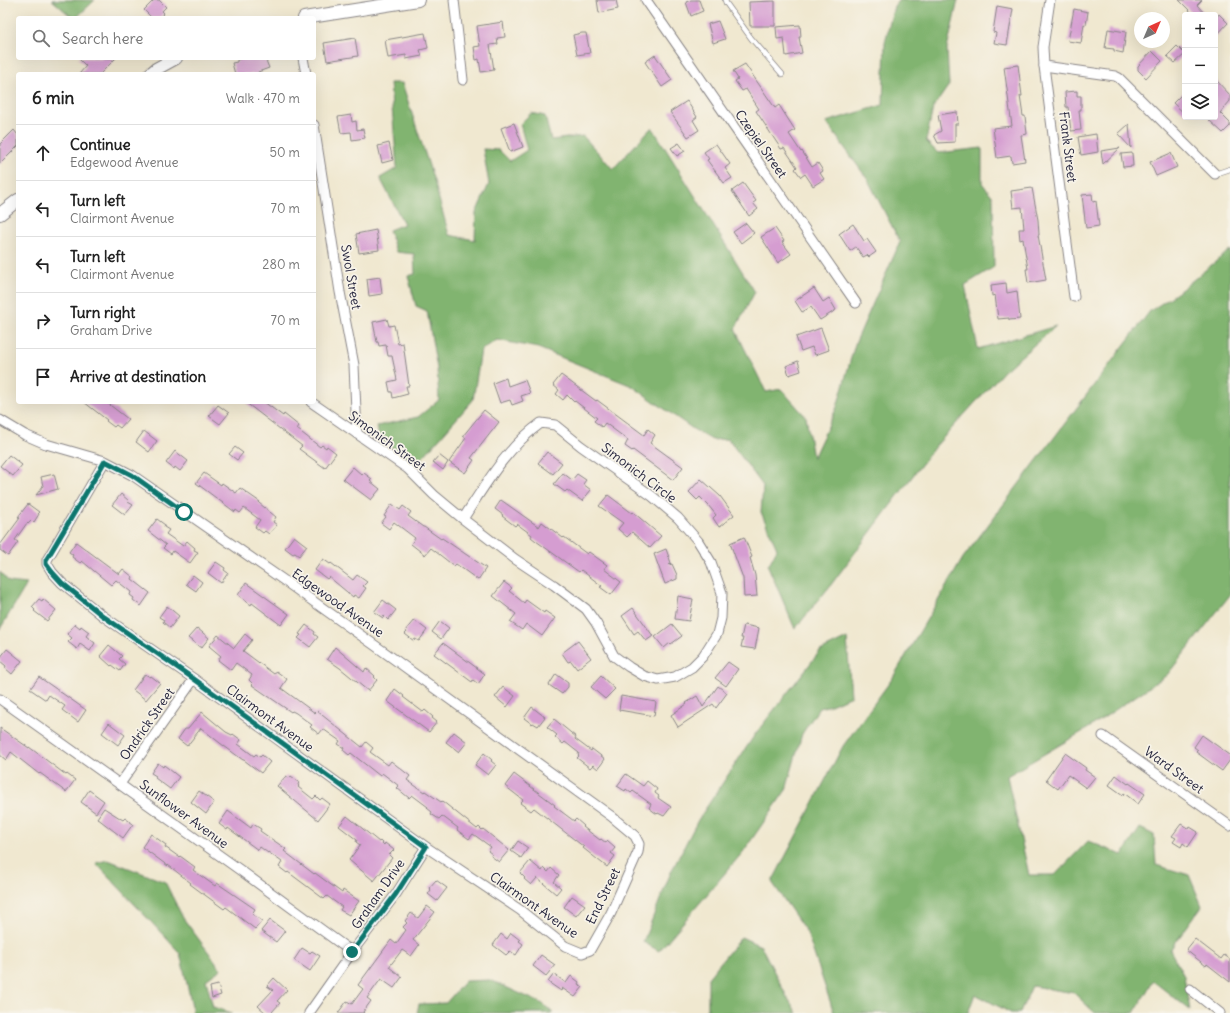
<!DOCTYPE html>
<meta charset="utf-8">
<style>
body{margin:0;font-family:Delius,sans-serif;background:#f6f6f6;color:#222}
.controls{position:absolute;right:12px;top:12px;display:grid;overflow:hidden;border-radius:4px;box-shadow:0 4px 16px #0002}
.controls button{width:36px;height:36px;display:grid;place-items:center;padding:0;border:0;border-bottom:1px solid #e0e0e0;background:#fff;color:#222;font:20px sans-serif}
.compass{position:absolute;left:1134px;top:12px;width:36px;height:36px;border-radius:50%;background:#fff;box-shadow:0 4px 16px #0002;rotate:44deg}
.stop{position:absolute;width:12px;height:12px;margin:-9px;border:3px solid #0f766e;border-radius:50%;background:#fff}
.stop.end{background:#0f766e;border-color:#fff;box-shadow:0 1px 4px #0008}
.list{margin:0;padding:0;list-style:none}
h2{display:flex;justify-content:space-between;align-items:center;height:52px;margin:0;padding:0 16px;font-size:17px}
h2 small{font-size:13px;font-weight:400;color:#767676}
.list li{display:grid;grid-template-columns:26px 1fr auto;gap:12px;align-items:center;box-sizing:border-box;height:56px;padding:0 16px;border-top:1px solid #e0e0e0}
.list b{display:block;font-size:15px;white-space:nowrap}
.list p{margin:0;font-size:13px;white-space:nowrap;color:#767676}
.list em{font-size:13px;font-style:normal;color:#767676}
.icon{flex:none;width:22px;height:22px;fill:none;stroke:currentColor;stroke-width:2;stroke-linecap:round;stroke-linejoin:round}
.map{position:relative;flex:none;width:1230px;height:1013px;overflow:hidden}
.search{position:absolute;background:#fff;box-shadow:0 4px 16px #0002;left:16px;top:16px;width:300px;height:44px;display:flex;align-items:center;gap:10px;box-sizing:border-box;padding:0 14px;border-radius:4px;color:#767676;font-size:15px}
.panel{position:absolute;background:#fff;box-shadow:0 4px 16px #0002;left:16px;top:72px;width:300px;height:332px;border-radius:4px}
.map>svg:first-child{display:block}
</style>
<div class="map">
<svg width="1230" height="1013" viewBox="0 0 1230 1013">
<rect width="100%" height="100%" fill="#f7f3e8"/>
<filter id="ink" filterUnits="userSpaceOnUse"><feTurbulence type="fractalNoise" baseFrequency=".025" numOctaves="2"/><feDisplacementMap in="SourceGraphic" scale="8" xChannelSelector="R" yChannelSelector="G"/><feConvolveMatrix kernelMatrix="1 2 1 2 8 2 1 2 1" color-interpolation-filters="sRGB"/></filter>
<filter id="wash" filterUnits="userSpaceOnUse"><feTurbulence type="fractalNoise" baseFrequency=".012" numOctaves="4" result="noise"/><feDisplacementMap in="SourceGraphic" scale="16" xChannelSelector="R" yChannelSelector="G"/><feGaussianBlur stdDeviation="0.9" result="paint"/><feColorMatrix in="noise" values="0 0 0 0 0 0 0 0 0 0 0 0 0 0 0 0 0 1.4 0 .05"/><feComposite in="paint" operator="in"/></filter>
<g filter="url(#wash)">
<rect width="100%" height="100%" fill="#f0e8d0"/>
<!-- forest -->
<g fill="#81b46f" stroke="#526b55">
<polygon points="52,0 95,0 76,18 73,18"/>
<polygon points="899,0 958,0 947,49 949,85 933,108 926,141 938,153 982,148 982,183 993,197 994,267 965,285 978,349 1056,326 1004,371 933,449 830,586 795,629 768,566 777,549 761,512 763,486 728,439 712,440 693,429 632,386 538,348 497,340 481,350 473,400 416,465 379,438 377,426 418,417 439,400 437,369 427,311 416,306 408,276 415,274 414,254 396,252 389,230 404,224 380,178 397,168 390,83 402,83 434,181 449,235 475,240 476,213 489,184 483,149 499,150 510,161 527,150 520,124 531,113 545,116 551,140 583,136 613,169 652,127 755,292 735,329 766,392 781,389 806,417 813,458 837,407 855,344 900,242 868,180 826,122 883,105 885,42 894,6"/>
<polygon points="1230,250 1230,595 1167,675 1087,729 1007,776 1029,875 1055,875 1088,841 1122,855 1140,828 1154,835 1156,865 1189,875 1202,906 1170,950 1184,976 1190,1010 1153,981 1134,1013 1095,1013 1074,993 1032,986 1020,1013 1011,1013 975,994 968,1013 834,1013 807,933 772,882 843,746 892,679 963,558 1150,311 1177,293"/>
<polygon points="0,572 9,582 27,584 0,629"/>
<polygon points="847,638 851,696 831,705 819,708 802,734 786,790 743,852 659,951 643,942 671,872 698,820 756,733 820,651"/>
<polygon points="108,860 165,882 183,918 221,969 206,980 213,1007 232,1013 192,1013 192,1006 180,953 96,863"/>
<polygon points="741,937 761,946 787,997 797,1013 703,1013 708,1009 708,978"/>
<polygon points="490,980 543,1004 553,1013 417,1013 419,1004 446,1003 465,981"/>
</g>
<g id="blocks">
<!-- building -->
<g fill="#d59dd1">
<polygon points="154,0 159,0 166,7 162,11 164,13 159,18 152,18 144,10"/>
<polygon points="597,0 616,0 618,9 599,13"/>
<polygon points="691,0 699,0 703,11 691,16 686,2"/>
<polygon points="1179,0 1202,0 1197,5 1206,15 1194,15"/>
<polygon points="775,1 775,26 750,26 749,2"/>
<polygon points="997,6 1013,9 1007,45 994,43 996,33 993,32"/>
<polygon points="1074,9 1088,12 1086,25 1084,24 1081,43 1068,41"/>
<polygon points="1219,14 1228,23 1215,37 1215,19"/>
<polygon points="718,21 725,39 713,43 708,24"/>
<polygon points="503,22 505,37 497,38 498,44 490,45 494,70 481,72 479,59 476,60 474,47 480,46 477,26"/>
<polygon points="800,25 801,37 799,37 802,53 786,56 784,38 777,39 776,27"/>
<polygon points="1108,29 1126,32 1123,53 1114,51 1114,49 1105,48"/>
<polygon points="425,33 428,48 420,50 422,56 406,59 406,55 388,58 385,40"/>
<polygon points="582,33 586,33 590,53 577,55 573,35"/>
<polygon points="355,38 358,56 327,61 324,43"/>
<polygon points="1177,46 1185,54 1175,63 1167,56"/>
<polygon points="1152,51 1162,61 1146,78 1138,70 1138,66"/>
<polygon points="655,55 672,80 662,87 645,62"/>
<polygon points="78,58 116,58 100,74 79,74 86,66"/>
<polygon points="242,58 265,58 269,68 258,72 259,74 235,74 232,63 237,62 237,60"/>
<polygon points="745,64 775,108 779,105 795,130 789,134 801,152 802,151 812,167 818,163 823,171 820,173 824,179 813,186 805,174 801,177 795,169 797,167 784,148 781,149 756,111 759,109 746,89 742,91 735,81 738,79 733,71"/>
<polygon points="1018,65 1022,96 1020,96 1023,116 1025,116 1027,134 1021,135 1025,161 1012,163 1011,156 997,158 993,128 1012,126 1004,67"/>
<polygon points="1215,79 1230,95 1230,101 1220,113 1230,123 1230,126 1223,133 1209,120 1212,117 1215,117"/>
<polygon points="1077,91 1077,96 1081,96 1081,110 1079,110 1081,130 1071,131 1068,107 1066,107 1065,92"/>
<polygon points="1185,91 1185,114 1173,103"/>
<polygon points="687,101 697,117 693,120 699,130 688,137 670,112"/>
<polygon points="957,112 958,124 955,124 955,142 938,143 934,135 941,131 938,115"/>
<polygon points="351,115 352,122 356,121 357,130 363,129 365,138 352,140 351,132 341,133 338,117"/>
<polygon points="514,123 523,147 510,152 501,128"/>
<polygon points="1129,124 1131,148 1118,134"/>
<polygon points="14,130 18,135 18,146 0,164 0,144"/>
<polygon points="1096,134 1098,152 1081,155 1078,137"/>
<polygon points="389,143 393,160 382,163 378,146"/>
<polygon points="679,143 685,151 677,156 671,148"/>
<polygon points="716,144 730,164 725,168 732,178 724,183 707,160 709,159 704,152"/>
<polygon points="1120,148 1103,164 1101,151"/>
<polygon points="1132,153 1133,166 1123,167 1121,154"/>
<polygon points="1171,153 1177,167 1156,176 1150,162"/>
<polygon points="743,183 756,201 753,203 758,209 749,216 732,191"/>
<polygon points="1032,188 1038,220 1039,235 1038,235 1046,280 1028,283 1026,269 1028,269 1023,239 1020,240 1019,229 1024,229 1022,207 1013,208 1011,191"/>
<polygon points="1092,194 1093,202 1096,201 1099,226 1086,228 1082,195"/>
<polygon points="746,223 754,233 741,243 733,232"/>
<polygon points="853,224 864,241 867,239 876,252 869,257 867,255 863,257 856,247 850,251 839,234"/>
<polygon points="775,228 784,241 782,242 791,254 778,263 761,237"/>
<polygon points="376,230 379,250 359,253 356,234"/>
<polygon points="380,277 382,294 369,296 367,279"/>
<polygon points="1006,283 1007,293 1017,291 1020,319 1009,320 1009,318 998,319 995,295 992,296 991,285"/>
<polygon points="814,288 823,302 829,298 836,310 820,320 811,307 802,312 795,301"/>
<polygon points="387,319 389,326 394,325 398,344 403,343 409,386 406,386 408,394 393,398 392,392 390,392 388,382 397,380 392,356 388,356 386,345 379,346 378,342 377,342 373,322"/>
<polygon points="821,328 829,350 815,355 812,347 801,351 796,337"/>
<polygon points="798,361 801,371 789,375 786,366"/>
<polygon points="561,375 596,401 597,400 644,435 648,429 655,435 650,443 683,467 673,480 633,450 632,451 625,446 628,440 605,423 602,427 594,421 597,418 575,401 574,402 567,395 563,400 556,394 559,390 553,385"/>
<polygon points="506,378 508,386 525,380 530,393 521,396 523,401 512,405 510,400 500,403 493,383"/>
<polygon points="84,402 106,402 128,419 120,428 116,425 114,427 106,421 107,420"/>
<polygon points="245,402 264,402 283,416 284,414 299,426 297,429 320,447 322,445 326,448 327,446 336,453 325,468 299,449 302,446"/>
<polygon points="218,405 229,413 220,424 209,416"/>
<polygon points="484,410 499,422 471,458 474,460 465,473 449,462 466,438 463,436"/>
<polygon points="144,431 157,441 149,452 136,442"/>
<polygon points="235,447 243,453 237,460 229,454"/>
<polygon points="175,451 188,461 180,471 175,467 174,469 166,463"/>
<polygon points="547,452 562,463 553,474 538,463"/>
<polygon points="9,455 22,465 13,476 0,466"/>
<polygon points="439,455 448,462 443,470 433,462"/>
<polygon points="353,467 362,475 364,473 372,479 370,481 380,489 371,500 343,479"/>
<polygon points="204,473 221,485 222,483 236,493 240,488 260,502 259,503 276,517 273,522 277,525 269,534 265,531 263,533 255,527 260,520 244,508 240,513 236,510 235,512 196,483"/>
<polygon points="563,473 572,480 577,474 586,480 583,484 591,490 582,501 567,490 565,492 554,484"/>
<polygon points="54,474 58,489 36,495 43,486 41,477"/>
<polygon points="701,479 720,496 734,515 719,527 713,518 716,515 708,505 700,497 697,500 689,492"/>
<polygon points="121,494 129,501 128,502 133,505 125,515 112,505"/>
<polygon points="608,495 632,513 633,512 661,536 650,548 632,532 627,537 618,529 623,523 599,506"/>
<polygon points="501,500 539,527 542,522 563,538 564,537 587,554 589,552 607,565 604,569 621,582 611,595 600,587 602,586 581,570 579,572 536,541 531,537 532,535 517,524 515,526 502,516 503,515 495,509"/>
<polygon points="28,504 39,512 38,513 39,514 34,522 32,520 28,524 27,523 15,540 18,542 8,556 0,550 0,545 20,518 18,517"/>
<polygon points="392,504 400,510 403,506 411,512 408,516 423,527 424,527 441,539 442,538 486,568 478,580 456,564 454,566 431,548 425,555 411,544 415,538 394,522 389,529 381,523 386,517 384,516"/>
<polygon points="157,519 165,525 164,527 169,530 166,534 183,546 187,541 195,548 194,550 198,552 190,563 173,551 171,554 163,548 166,545 148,531"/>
<polygon points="294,536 307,546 299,556 295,553 293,554 285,548"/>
<polygon points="744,537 752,557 750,558 755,575 757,596 744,597 743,578 730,543"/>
<polygon points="76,542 119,574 123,569 133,577 132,579 150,593 141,606 133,600 134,598 130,595 131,592 116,580 111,585 82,561 80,563 72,557 73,555 69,552"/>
<polygon points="666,549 671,563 669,565 672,564 677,575 677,579 665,584 654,554"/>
<polygon points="323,559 330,564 331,563 353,580 357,575 367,582 363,586 366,588 359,598 354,595 353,597 329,577 327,579 315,570"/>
<polygon points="216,562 225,568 224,570 228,573 221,583 208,573"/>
<polygon points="193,575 202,582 196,591 186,584"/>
<polygon points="504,582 512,588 509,591 524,603 526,600 544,613 545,611 555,618 542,636 526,624 522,630 510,622 516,614 493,596"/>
<polygon points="246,583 289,614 281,625 252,603 251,605 238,595"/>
<polygon points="678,596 693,599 689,621 675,619"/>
<polygon points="39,599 42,601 43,599 56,610 47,621 34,611 35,610 32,607"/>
<polygon points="383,600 396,610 388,620 384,616 383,618 374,612"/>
<polygon points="167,606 179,616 170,628 163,622 164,620 159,617"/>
<polygon points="633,608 653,636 646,641 638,631 634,634 622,616"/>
<polygon points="414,620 427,630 419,641 415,639 414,641 405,634 407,632 405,631"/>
<polygon points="440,621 449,628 441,639 432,632"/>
<polygon points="75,624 80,628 81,626 89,632 86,636 95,643 90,651 80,644 77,649 68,642 72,638 67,634"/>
<polygon points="672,624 682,636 671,644 670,643 664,648 655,637"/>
<polygon points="306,625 315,632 314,634 318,637 310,647 298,638 301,635 299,634"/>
<polygon points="744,625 759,628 755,649 741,647 743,638 741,638"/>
<polygon points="197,628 209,638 201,648 188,638"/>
<polygon points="245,634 252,640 243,651 274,674 276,671 287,679 281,688 315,713 317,711 362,747 366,742 373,748 370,752 388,765 391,761 410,776 407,780 424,792 425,791 441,802 442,801 477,829 479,827 482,830 483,829 509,850 499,862 491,856 492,854 488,851 491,847 473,834 469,839 457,830 458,828 442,816 439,819 431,814 432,812 427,808 428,807 412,795 409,798 397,788 399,786 382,773 380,776 351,753 349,755 343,750 344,748 338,744 340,741 323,729 319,734 310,727 312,725 296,713 292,711 291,712 252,685 253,684 249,680 252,675 236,663 231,670 218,660 221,656 209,646 218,635 234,648"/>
<polygon points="578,641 591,658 577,669 571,661 568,662 562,653"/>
<polygon points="443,643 485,674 478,684 473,680 472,682 434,654"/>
<polygon points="109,645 122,656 119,659 125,664 120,671 112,665 111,666 100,656"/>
<polygon points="335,647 364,672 366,668 375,676 374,677 377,680 368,691 340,668 327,659"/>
<polygon points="7,649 22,661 12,674 5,668 6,666 0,661 0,658"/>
<polygon points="728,662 738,669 726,686 715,678"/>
<polygon points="145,674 150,677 151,676 160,683 146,700 133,690"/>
<polygon points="556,674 568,683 568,687 562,694 549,685"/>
<polygon points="601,676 615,689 605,699 591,687"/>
<polygon points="39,677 86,710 78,722 62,710 65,706 49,695 46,700 30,689"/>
<polygon points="718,686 727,693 716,708 713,704 678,727 671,715 687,704 686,703 697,696 703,707"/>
<polygon points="503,687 515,696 507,707 495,697"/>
<polygon points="395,689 404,696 403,697 423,712 425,710 433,717 432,718 437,722 429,732 387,701"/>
<polygon points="621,696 656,702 654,716 619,710"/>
<polygon points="532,707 545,717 538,726 533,723 532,724 524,718"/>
<polygon points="202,712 226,732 232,735 233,734 241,740 238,744 254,756 256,754 260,757 262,755 270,762 261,773 244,760 243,760 220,743 201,728 187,746 178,739 185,729 188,729"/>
<polygon points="554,719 576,737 575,739 591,751 592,749 605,759 598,769 593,765 590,768 577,758 579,756 578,755 579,753 565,742 563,744 555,737 557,735 547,727"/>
<polygon points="109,723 125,735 118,745 102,733"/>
<polygon points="0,728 29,748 29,747 66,775 67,774 75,780 66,792 40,773 39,774 11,752 6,760 0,755"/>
<polygon points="454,732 467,742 459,752 446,742"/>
<polygon points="1202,735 1230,755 1230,760 1222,771 1196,752 1198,750 1194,747"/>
<polygon points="484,753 492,760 491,761 496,765 488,775 475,765"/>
<polygon points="1065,753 1086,768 1085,770 1095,777 1086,788 1068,775 1058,789 1046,780"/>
<polygon points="158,763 163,767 164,765 179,777 170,789 155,778 156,776 151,773"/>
<polygon points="514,774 555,805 554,806 574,821 576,819 584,826 583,827 600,840 601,839 606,843 607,841 615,848 611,853 615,856 607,867 583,848 584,847 534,808 531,811 520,803 523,800 505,786"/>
<polygon points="626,774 643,786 647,781 657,789 655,793 659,796 658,798 671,807 664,816 658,813 657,814 649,808 651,804 633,791 631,793 626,789 625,791 617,786"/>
<polygon points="1116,775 1128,784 1129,783 1145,794 1138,804 1124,793 1123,795 1109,785"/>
<polygon points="286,776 289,778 291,776 299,782 298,785 299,786 298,787 313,799 316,796 320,800 322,798 330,804 318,820 277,786"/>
<polygon points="89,790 104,801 96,813 81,802"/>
<polygon points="199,791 214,802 206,814 191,802"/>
<polygon points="104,808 123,820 125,818 133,824 123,838 97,818"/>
<polygon points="228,811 251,828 253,824 261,829 260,831 286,849 284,851 314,874 315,873 342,893 343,890 359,901 349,915 340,910 342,907 327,896 324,899 288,872 287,873 279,867 282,862 268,852 268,853 260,847 258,850 228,828 227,830 219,824"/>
<polygon points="347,816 379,842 380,841 384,845 385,843 394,850 389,855 392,858 374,881 349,860 360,845 356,842 357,840 339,826"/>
<polygon points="1181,824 1189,829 1190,827 1198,832 1188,847 1183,843 1181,847 1173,842 1176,838 1172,836"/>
<polygon points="151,834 166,845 165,847 179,857 180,856 195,867 193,870 201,876 215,886 217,883 255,909 252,914 262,921 255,929 226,907 224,909 190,884 191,883 168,865 168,866 142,847"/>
<polygon points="518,841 528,848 521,858 511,851"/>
<polygon points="530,861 542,871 544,868 548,872 551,868 559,875 554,882 561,888 556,894 537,878 531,885 524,879 525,878 520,873"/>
<polygon points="436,880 447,888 437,901 428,894 431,890 429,888"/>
<polygon points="572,896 585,905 576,916 564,907"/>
<polygon points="427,906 435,912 413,940 419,945 411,956 402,950 389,967 402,977 394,988 381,979 367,998 371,1001 363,1012 364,1013 338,1013 347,1001 352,1004 363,989 358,985 391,940 396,944 406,930 403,927 407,923 405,921 411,913 418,918"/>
<polygon points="270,920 285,931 276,942 261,931"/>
<polygon points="511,933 520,940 519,941 523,944 516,955 510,951 506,955 493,945 501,934 507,939"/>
<polygon points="1195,939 1221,959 1224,955 1230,959 1230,982 1207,964 1206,966 1186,950"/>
<polygon points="302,948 310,953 312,951 320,956 310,971 294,960"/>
<polygon points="541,955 555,965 546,976 533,966"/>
<polygon points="554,974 566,983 571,976 579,982 578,984 583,987 575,997 562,988 561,991 548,982"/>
<polygon points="274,978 287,990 277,1001 280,1003 271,1013 266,1013 258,1006 273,990 267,986"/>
<polygon points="218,985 221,995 212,998 210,987"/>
</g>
</g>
</g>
<g filter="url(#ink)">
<use href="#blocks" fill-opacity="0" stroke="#898586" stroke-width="1"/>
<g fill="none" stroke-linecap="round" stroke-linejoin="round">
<defs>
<g id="service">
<polyline points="725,0 726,3 751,38 782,74"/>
<polyline points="1215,174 1230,169"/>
</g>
<g id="minor">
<polyline points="454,0 463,80"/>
<polyline points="646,0 856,303"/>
<polyline points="1050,0 1043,47 1044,66 1074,297"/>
<polyline points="303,58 306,74"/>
<polyline points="1044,66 1115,76 1119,78 1215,174"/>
<polyline points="314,125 340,292 354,365 357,434"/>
<path d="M311 402 408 469 434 495 463 519 515 559 554 585 586 609 596 623 614 656 629 667 644 676 658 680 675 677 692 667 703 656 717 634 721 618 722 593 711 562 698 541 678 518 652 496 581 446 555 425 541 423C507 447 485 485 463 519"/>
<polyline points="0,420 25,435 46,444 105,461 132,475 282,579 387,654 611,816 635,836 639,844 638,852 611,913 590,950 582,953 565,946 520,910 426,847 194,679 103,616 62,583 52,572 47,564 47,560 105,461"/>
<polyline points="0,699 240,870 352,952"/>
<polyline points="1103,736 1230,826"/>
<polyline points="120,784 194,679"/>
<polyline points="1190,989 1220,1013"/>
<polyline points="309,1013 352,952 396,894 426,847"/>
</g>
<g id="secondary">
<polyline points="304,18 418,0"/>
<polyline points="150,74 156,69 176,58"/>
<polyline points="0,214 18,200"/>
</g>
</defs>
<!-- service casing -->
<use href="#service" stroke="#898586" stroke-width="6"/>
<!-- minor casing -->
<use href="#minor" stroke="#898586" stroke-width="11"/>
<!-- secondary casing -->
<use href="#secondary" stroke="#898586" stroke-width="14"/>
<!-- service -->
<use href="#service" stroke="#fff" stroke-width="4.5"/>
<!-- minor -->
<use href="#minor" stroke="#fff" stroke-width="9"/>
<!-- secondary -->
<use href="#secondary" stroke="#fff" stroke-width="12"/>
</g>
</g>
<g fill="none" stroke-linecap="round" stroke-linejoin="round" filter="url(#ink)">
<!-- route -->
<polyline stroke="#0f766e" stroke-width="5" points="184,512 132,475 105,461 51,552 46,560 46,564 52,572 62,583 103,616 194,679 426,847 396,894 352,952"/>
</g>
<g text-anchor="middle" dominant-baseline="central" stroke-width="3.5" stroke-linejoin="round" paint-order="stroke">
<!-- street labels -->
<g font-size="13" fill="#22223b" stroke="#f7f3e8">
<text transform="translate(761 144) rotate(55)">Czepiel Street</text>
<text transform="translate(1068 147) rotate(83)">Frank Street</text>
<text transform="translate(351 277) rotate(80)">Swol Street</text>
<text transform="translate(387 441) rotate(36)">Simonich Street</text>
<text transform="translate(639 473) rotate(37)">Simonich Circle</text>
<text transform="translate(338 603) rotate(35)">Edgewood Avenue</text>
<text transform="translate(270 718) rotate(36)">Clairmont Avenue</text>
<text transform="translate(147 724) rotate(-55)">Ondrick Street</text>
<text transform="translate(1174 770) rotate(36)">Ward Street</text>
<text transform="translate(184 814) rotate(36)">Sunflower Avenue</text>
<text transform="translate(378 894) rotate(-55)">Graham Drive</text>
<text transform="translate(603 896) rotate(-64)">End Street</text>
<text transform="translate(534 905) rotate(35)">Clairmont Avenue</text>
</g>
</g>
</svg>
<div class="controls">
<button>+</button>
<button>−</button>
<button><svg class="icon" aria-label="layers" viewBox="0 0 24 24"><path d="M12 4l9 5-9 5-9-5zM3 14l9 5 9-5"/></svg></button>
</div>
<svg class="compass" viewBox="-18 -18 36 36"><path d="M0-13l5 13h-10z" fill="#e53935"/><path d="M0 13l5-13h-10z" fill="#767676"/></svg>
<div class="stop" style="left:184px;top:512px"></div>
<div class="stop end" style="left:352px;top:952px"></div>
<div class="search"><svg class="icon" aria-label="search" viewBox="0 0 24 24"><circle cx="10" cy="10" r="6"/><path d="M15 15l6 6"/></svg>Search here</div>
<section class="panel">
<h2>6 min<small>Walk · 470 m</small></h2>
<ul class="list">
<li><svg class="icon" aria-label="ahead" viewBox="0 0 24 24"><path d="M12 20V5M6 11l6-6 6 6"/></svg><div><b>Continue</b><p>Edgewood Avenue</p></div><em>50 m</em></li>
<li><svg class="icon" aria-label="left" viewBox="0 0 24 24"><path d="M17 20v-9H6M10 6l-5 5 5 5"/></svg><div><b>Turn left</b><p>Clairmont Avenue</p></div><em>70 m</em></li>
<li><svg class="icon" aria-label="left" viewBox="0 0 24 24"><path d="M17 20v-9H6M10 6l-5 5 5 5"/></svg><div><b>Turn left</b><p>Clairmont Avenue</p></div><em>280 m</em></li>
<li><svg class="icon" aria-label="right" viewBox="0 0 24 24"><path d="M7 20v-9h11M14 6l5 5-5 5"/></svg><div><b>Turn right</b><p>Graham Drive</p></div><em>70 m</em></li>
<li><svg class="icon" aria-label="arrive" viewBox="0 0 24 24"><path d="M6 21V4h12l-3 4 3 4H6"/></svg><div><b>Arrive at destination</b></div></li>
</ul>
</section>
</div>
